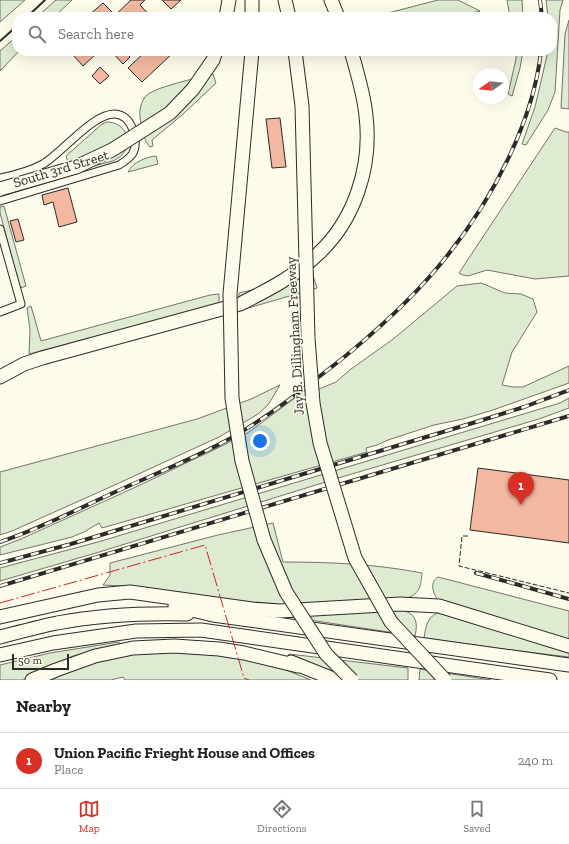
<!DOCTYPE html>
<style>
body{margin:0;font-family:"Zilla Slab",serif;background:#f2f2f2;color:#222}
.compass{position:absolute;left:473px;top:68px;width:36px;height:36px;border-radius:50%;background:#fff;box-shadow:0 4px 16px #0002;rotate:256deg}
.scale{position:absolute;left:12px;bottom:10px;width:57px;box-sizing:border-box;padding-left:4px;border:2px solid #2b2b2b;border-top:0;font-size:11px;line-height:14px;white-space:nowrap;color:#2b2b2b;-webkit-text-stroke:3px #fdfbea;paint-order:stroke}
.you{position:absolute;left:260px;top:441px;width:14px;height:14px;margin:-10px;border:3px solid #fff;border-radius:50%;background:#1a73e8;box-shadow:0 0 0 6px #1a73e833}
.badge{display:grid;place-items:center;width:26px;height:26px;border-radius:50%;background:#d93025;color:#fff;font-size:13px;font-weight:700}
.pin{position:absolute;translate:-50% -33px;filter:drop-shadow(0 1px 2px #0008)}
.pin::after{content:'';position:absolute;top:21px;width:14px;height:12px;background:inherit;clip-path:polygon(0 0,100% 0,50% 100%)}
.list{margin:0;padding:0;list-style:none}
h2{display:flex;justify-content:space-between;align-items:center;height:52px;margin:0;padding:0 16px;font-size:17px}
h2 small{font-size:13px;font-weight:400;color:#767676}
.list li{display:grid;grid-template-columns:26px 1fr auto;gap:12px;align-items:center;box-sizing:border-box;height:56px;padding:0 16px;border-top:1px solid #e0e0e0}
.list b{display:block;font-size:15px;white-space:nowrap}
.list p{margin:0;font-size:13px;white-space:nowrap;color:#767676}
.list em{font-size:13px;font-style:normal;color:#767676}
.icon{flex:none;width:22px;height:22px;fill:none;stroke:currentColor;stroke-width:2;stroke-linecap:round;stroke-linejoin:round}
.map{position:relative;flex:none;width:569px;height:680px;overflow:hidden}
.search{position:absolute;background:#fff;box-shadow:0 4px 16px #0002;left:12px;right:12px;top:12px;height:44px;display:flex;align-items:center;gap:10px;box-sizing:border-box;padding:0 14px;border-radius:16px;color:#767676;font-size:15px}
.sheet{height:108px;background:#fff}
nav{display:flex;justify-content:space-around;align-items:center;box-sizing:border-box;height:56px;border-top:1px solid #e0e0e0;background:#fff;font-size:11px;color:#767676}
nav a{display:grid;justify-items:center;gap:2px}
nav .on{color:#d93025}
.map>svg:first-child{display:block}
</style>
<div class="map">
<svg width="569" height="680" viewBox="0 0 569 680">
<rect width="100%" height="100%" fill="#fdfbea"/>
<!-- green -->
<g fill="#deebd1" stroke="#74746e">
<polygon points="0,0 25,0 0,22"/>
<polygon points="56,0 72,0 54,17 37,17"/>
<polygon points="438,0 458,0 480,11 457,17 382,17 384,14"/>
<polygon points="507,0 522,0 523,17 510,17"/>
<polygon points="546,0 563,0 560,10 555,92 548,110 526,145 522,144 535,107 548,51 552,51 552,17 548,17"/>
<polygon points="569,20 569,109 561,108 565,34"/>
<polygon points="17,36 17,51 19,51 0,71 0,51"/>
<polygon points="516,51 523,51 520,68 512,96 508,94 516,59"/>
<path d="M213 74 216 83 182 115 152 140 153 146 150 147C144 141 143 132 141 124 139 114 139 106 145 97 152 87 199 78 213 74Z"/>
<path d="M107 122C123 122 132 137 125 151 122 156 117 159 113 161L71 172 66 156 102 124Z"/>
<polygon points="555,128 566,132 569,132 569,276 535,279 487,270 468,276 463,275 459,273"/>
<path d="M156 156 158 164 128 172C133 162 146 157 156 156Z"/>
<polygon points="4,206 26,286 20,288 0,213 0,207"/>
<polygon points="311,269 317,288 238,311 239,293 252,290"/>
<polygon points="481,283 505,293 521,294 533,299 537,312 512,352 502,385 513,387 523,387 569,366 569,383 493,410 463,419 434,425 388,440 377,445 366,448 367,452 102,528 99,523 84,532 72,537 0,555 0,547 21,539 138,486 228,443 249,432 307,389 319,389 336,382 351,369 392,340 457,286"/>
<polygon points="219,294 219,304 29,354 30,330 27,308 31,306 41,341 210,295"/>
<polygon points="280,385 268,405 258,414 219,437 108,488 12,531 0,535 0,472 197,419 251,399"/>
<polygon points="569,398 569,408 539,419 345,476 96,553 0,581 0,568 98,542 560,403"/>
<path d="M273 523 283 562C329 562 376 564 422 573 421 585 420 594 407 598L283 605 257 604 122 586 103 585 110 575V563L218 535Z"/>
<path d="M438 577 569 611V640L438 600C432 592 430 582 438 577Z"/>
<path d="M397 609C414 612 419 619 415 636L270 614Z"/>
<path d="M440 612 569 651V657L511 650 424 638C426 626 427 616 440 612Z"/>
<polygon points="119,642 120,644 73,656 33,673 23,680 0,680 0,665 50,653"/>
<polygon points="209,651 281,668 311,680 125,680 123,677 111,680 51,680 90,662 132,652"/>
<polygon points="289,654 408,668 408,680 360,680 329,672 288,656"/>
<polygon points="420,669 491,680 419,680"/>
</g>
<!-- building -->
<g fill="#f2b8a0" stroke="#2b2b2b">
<polygon points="131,0 145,0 140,5 151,17 113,17"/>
<polygon points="162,0 181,0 171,9"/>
<polygon points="103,3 113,13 109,17 91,17 89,15"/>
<polygon points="75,51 91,51 95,55 83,66 72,54"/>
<polygon points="111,51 125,51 130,57 123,64"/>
<polygon points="146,51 175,51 142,82 128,68"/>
<polygon points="100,67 109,76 100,84 92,76"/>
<polygon points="280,118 286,167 272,168 266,119"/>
<polygon points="68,188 77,222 59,227 53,202 44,205 42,195"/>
<polygon points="18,219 24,240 16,242 10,221"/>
<polygon points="478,468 569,480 569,543 470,530"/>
</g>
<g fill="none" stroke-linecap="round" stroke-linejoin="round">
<defs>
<g id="minor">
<path d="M0 178C15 175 30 171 43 164 63 152 93 113 115 114 132 115 139 140 133 153 130 158 124 162 119 165L0 201"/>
<polyline points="0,229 21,304 0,312"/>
</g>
<g id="motorway">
<polyline points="252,0 252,17"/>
<polyline points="285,0 289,17"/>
<polyline points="331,0 338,17"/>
<polyline points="226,17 229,0"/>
<path d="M0 377 24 364 42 358 240 304C268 290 297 275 319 253 355 219 372 166 366 116 364 94 357 72 351 51"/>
<polyline points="175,606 213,615 569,665"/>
<polyline points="0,617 98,595 130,592 252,609 280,611 400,604 439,606 569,646"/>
<path d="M0 637C19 632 38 627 57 623 100 615 143 613 187 614"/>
<polyline points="0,655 53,643 136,631 201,630 550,680"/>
<polyline points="291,662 336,680"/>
<polyline points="32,680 56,670 95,656 133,648 174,646 219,649 244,653 298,666"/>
</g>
</defs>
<!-- minor casing -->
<use href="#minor" stroke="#2b2b2b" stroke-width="9"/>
<!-- motorway casing -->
<use href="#motorway" stroke="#2b2b2b" stroke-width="15"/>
<!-- minor -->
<use href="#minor" stroke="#fdfbea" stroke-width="7"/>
<!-- motorway -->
<use href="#motorway" stroke="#fdfbea" stroke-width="13"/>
<defs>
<g id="rail">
<polyline points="540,0 542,17"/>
<path d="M0 542C39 529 76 510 113 493 152 475 193 459 231 438 263 420 292 398 320 376 400 315 465 250 509 157 525 123 537 88 541 51"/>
<polyline points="0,563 71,544 476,422 524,407 569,390"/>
<polyline points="476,573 569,599"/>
<polyline points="0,586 569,416"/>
</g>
</defs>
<!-- rail casing -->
<use href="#rail" stroke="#2b2b2b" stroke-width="4"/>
<!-- rail -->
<use href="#rail" stroke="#fdfbea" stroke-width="2.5" stroke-dasharray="8" stroke-linecap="butt"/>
<defs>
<g id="motorway-bridge">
<polyline points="252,51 230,294 232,398 242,461 264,540 286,592 326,654 352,680"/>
<polyline points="295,51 302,106 308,338 313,403 320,443 355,558 391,622 445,680"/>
<polyline points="0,189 76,167 112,150 170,113 193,89 213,60 216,51"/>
</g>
</defs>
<!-- motorway-bridge casing -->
<use href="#motorway-bridge" stroke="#2b2b2b" stroke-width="15" stroke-linecap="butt"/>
<!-- motorway-bridge -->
<use href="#motorway-bridge" stroke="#fdfbea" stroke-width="13"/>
<!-- fence -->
<polyline stroke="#2b2b2b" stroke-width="1" stroke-dasharray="5 2" stroke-linecap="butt" points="468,536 462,536 459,566 569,593"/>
<!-- wall -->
<g stroke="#2b2b2b" stroke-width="2">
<polyline points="27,17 45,0"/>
<polyline points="0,41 17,26"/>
</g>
<!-- power -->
<polyline stroke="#c62828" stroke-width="1" stroke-dasharray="14 3 2 3" stroke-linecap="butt" points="0,603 205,545 244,678 249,680"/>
</g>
<g text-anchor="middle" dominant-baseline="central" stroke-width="3" stroke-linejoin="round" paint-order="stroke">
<!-- street labels -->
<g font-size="14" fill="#2b2b2b" stroke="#fdfbea">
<text transform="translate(61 169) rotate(-17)">South 3rd Street</text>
<text transform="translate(295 336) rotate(-93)">Jay B. Dillingham Freeway</text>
</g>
</g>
</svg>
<svg class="compass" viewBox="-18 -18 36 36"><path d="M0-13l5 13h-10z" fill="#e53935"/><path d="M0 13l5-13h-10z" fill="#767676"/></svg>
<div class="scale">50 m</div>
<div class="you"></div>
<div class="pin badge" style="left:521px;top:505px">1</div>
<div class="search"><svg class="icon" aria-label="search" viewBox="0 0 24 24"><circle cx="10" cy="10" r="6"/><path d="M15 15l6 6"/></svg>Search here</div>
</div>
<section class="sheet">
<h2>Nearby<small></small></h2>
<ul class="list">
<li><span class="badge">1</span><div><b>Union Pacific Frieght House and Offices</b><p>Place</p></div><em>240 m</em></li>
</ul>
</section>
<nav>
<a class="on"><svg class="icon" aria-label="map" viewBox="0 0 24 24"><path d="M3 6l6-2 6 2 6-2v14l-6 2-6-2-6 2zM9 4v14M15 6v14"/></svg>Map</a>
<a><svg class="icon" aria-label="directions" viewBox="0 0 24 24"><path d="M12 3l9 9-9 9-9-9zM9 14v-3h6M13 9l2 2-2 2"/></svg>Directions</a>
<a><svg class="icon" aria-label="saved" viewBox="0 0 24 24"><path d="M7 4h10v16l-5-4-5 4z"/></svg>Saved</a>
</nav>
